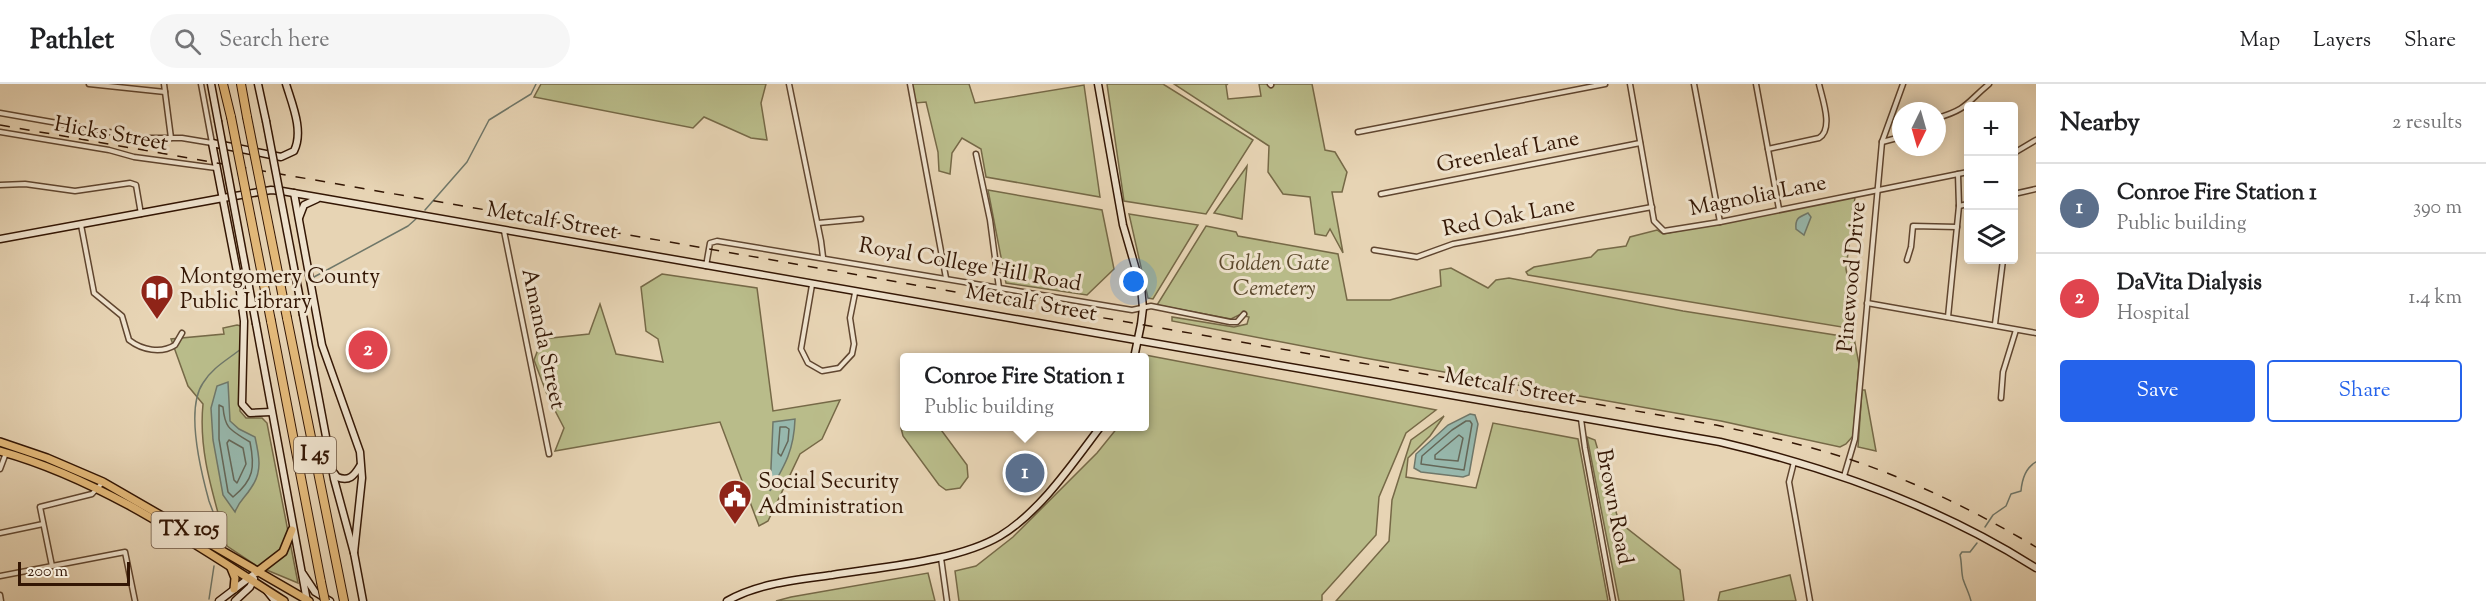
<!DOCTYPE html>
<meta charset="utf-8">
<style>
body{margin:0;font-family:"Sorts Mill Goudy",serif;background:#f6f6f6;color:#202124}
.controls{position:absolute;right:18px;top:18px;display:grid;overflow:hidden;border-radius:6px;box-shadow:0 3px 15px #0003}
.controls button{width:54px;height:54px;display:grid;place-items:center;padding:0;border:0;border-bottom:2px solid #e0e0e0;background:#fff;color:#202124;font:30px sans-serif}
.compass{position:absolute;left:1892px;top:18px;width:54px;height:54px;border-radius:50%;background:#fff;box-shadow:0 3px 15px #0003;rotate:185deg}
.scale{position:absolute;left:18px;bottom:15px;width:112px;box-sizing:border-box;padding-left:6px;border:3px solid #331604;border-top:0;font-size:16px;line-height:21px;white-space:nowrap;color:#331604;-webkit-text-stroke:4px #efe3ce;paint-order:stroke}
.you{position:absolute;left:1134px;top:198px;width:21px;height:21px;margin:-15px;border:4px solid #fff;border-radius:50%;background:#1a73e8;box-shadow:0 0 0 9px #1a73e833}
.badge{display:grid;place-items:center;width:39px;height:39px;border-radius:50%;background:#2563eb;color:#fff;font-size:20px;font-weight:700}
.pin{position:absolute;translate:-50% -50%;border:3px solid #fff;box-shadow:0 2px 6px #0006}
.popup{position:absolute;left:900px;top:269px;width:249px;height:78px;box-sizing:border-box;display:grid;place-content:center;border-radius:6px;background:#fff;filter:drop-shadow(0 2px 4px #0005);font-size:20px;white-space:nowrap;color:#757577}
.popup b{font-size:22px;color:#202124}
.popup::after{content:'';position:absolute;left:50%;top:100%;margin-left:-12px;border:12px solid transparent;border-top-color:#fff}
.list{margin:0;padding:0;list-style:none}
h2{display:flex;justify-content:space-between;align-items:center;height:78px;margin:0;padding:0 24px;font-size:26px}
h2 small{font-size:20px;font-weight:400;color:#757577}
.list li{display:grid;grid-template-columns:39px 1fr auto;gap:18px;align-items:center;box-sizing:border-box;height:90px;padding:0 24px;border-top:2px solid #e0e0e0}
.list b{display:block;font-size:22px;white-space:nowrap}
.list p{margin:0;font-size:20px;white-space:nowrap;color:#757577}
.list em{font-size:20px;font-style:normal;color:#757577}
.actions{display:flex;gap:12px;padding:18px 24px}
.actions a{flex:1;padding:14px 0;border:2px solid #2563eb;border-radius:6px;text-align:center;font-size:21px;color:#2563eb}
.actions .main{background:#2563eb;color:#fff}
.icon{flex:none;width:33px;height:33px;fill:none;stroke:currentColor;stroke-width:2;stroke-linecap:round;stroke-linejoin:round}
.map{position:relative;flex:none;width:2036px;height:517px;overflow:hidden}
header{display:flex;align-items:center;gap:36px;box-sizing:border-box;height:84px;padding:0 30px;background:#fff;border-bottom:2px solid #e0e0e0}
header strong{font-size:28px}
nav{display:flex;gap:33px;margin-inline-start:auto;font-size:21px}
.search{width:420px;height:54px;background:#f6f6f6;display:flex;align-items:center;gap:15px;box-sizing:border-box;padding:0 21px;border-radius:33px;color:#757577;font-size:22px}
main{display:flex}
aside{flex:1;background:#fff}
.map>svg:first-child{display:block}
</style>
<header>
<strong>Pathlet</strong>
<div class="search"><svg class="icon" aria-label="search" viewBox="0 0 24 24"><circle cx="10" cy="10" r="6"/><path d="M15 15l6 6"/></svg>Search here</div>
<nav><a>Map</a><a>Layers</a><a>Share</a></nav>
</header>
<main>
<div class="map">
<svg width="2036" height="517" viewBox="0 0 2036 517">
<rect width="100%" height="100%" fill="#e7d4b4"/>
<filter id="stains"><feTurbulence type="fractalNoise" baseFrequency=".00333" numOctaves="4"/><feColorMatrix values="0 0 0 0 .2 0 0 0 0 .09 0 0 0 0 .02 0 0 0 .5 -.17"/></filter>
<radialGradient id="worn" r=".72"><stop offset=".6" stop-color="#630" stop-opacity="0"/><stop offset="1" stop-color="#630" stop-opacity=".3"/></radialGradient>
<!-- green -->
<g fill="#b9bc8a" stroke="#766947" stroke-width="1.5">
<polygon points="541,0 766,0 761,19 767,56 751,54 704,33 693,44 534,13"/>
<polygon points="912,0 969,0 975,19 1084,1 1100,113 986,93 981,65 962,54 952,69 950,90 939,87 938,68 926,18 915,19"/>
<polygon points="1107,0 1163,0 1253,56 1206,130 1124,117"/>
<polygon points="1174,0 1228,0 1226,1 1228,15 1261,12 1259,0 1312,0 1325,66 1335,68 1347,88 1342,108 1332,108 1343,169 1330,145 1326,152 1315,150 1310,113 1283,110 1268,88 1269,62"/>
<polygon points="1247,82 1242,135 1214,129"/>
<polygon points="988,106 1102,126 1114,185 1087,211 1006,199"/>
<polygon points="1855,113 1846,185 1856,239 1854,245 1528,191 1526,188 1534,183 1591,173 1598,166 1626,162 1630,153 1657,146 1663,150"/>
<polygon points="1129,130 1198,141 1153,215 1148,214"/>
<polygon points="1206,142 1236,148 1238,152 1338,170 1347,216 1390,216 1441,202 1440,186 1451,184 1488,204 1496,196 1509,194 1683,227 1854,254 1859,280 1853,352 1846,360 1840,363 1721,337 1365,274 1172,237 1172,233 1234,243 1247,240 1249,233 1239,231 1231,235 1157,221"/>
<polygon points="662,190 757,204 773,327 840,316 822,355 800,370 768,437 759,442 720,338 555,367 564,344 548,313 534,276 542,255 589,250 600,220 616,270 663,278 658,255 646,247 641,203"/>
<path d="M237 241 241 242 240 327 246 334H262L267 339 298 499 257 482 227 462C215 415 198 370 203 320L188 302 171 255 224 250 223 244Z"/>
<polygon points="1140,270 1436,326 1406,349 1379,413 1376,451 1322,511 1322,517 959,517 955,487 976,482 1013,453 1097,369 1118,343 1145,342 1145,274 1139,273"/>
<polygon points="1862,306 1865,306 1876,367 1858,363"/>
<polygon points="905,332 905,342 939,343 967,381 968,393 960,404 946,406 939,401 903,352 901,344"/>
<polygon points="1444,332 1430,352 1408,374 1406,393 1476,404 1493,339 1578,355 1608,517 1336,517 1389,457 1392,416 1411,356"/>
<polygon points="1587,353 1595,356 1619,438 1680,486 1684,517 1619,517"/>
<polygon points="928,489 935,517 776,517 791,513"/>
<polygon points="1790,491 1796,517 1718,517 1720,508"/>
</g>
<!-- water -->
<g fill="#97b8ad" stroke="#6f7769" stroke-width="1.5">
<path d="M1808 129 1811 133 1804 151 1796 145C1795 134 1799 133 1808 129Z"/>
<path d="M228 298 230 337 239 345 255 353C259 371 263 388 251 404 245 414 240 415 235 428L223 411 213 356 211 324 217 302Z"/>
<polygon points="1470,330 1475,331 1478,340 1469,391 1463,393 1421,388 1414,384 1416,370 1448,341"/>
<path d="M795 335C794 366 785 381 770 407L773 338Z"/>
</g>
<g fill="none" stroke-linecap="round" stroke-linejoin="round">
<!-- shore -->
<g stroke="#656758" stroke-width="1.5">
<path d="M219 321 223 323C225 346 231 346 250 358 255 383 254 396 233 413L228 408 219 355Z"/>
<polygon points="1466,337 1470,337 1472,340 1464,386 1421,380 1422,372 1452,346"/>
<polygon points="780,343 786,343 789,345 788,357 781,372 778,369"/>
<polygon points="1459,351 1463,354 1458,377 1435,375 1435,371"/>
<polygon points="229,356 243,364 246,380 237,399 234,396 227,359"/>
</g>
<!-- stream -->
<g stroke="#6f7769" stroke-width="1.5">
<polyline points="425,126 467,78 489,36 531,10 536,0"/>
<polyline points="314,193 408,142 417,134"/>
<path d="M1985 443 1993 431 2006 422 2011 410 2021 407C2022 395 2025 384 2036 378"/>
<path d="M222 461C221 446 214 431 209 417 201 388 185 325 203 299 212 284 227 276 241 265"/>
<polyline points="209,515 214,482"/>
<path d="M1971 517C1969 509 1966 504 1963 495 1961 487 1962 479 1960 471L1962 468H1970L1977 459"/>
</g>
<defs>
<g id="street">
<polyline points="89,0 165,8"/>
<polyline points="164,0 171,54"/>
<polyline points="789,0 821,157 823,173"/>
<polyline points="910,0 946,194"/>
<polyline points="1270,0 1271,1"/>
<polyline points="1630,0 1654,137 1664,147 1720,138 1968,88"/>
<polyline points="1694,0 1720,138"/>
<polyline points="1756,0 1779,125"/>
<polyline points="0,29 143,54 182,54 212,59 201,0"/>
<path d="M1937 34C1968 25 1966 19 1989 0"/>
<polyline points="0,48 109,66 134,73 216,84"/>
<polyline points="1358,48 1605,0"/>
<polyline points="1882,58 1901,53"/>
<path d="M1768 65 1819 54C1834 45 1822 14 1819 0"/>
<polyline points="2014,69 2036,56"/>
<polyline points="976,70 990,136 999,204"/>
<polyline points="0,101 25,100 75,107 130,99 136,101 141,130"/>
<polyline points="1381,110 1640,59"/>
<polyline points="2014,110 2036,105"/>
<polyline points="1959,122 1968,120"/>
<polyline points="818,139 861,135"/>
<path d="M81 141 94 209 122 232 129 256C142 266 161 270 175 261L182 249"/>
<polyline points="504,147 549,370"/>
<polyline points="1374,166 1417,173 1453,160 1652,123"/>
<polyline points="1907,176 1911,163 1913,142 1957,143"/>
<polyline points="706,182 710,159 717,157 1132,226 1151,222 1230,238 1237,238 1244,230"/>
<polyline points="812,201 801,265 808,279 822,287 839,284 852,270 854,260 850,234 855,209"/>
<polyline points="1867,219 2036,249"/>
<polyline points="1948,233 1959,122 1958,90"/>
<polyline points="1995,240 2003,176"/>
<polyline points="2001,314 2003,288 2016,246"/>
<polyline points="1581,335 1585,364 1613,517"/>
<polyline points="1794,378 1789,398 1810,517"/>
<polyline points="0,385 6,369"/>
<polyline points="1844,392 1855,355 1882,58 1903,0"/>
<polyline points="0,449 43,440"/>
<polyline points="941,474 947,517"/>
<polyline points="52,482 40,423 92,410 103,398"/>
<polyline points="0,492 125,468 135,517"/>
<polyline points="0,511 1,517"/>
</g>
<g id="secondary">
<polyline points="211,0 218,37"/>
<polyline points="258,0 266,37"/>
<polyline points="1098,0 1123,141 1141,203 1143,224 1141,240 1134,274"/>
<polyline points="294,109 322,261 360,368 362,394 354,469"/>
<polyline points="299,134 304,121 317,115"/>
<path d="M0 155 223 114 271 106 282 107 1720 358C1831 384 1939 422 2036 484"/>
<polyline points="303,231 334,395 354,469 363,517"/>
<polyline points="256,240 307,517"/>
<path d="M271 328 250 329 242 320 244 237 238 193 212 59 281 73 294 67C304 47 292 20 286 0"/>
<path d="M334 389 337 393C349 398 354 392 360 382"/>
<polyline points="303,490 315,508 330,517"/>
<polyline points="267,507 275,517"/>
<polyline points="219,517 257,488"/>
<polyline points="235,517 250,503 254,495"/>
<path d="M727 517C759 499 796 496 832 491 881 483 958 477 1000 452 1040 428 1073 379 1101 342"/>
</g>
<g id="primary">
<polyline points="0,358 47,374 103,398 309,517"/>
<path d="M0 367C104 396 194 460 284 517"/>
<polyline points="231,484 235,494 234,505"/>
<polyline points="257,488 283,468 292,446"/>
</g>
<g id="highway">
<polyline points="223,0 231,33"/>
<polyline points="241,0 247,33"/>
<polyline points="287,234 344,517"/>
<polyline points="271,237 321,498"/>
</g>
</defs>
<!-- street casing -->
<use href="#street" stroke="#604630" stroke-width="7"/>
<!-- secondary casing -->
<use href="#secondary" stroke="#331604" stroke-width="9"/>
<!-- primary casing -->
<use href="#primary" stroke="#331604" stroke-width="10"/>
<!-- highway casing -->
<use href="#highway" stroke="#331604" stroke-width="10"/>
<!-- street -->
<use href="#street" stroke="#efe3ce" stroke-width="4"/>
<!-- secondary -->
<use href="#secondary" stroke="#efe3ce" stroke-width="6"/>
<!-- primary -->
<use href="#primary" stroke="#e4ba7a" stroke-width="7"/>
<!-- highway -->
<use href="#highway" stroke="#e4ba7a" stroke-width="8"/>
<!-- rail -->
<path stroke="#331604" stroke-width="1.5" stroke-dasharray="10 10" stroke-linecap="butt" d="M0 41 1716 341C1761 351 1806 361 1849 375 1914 397 1977 428 2036 463"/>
<defs>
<g id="secondary-bridge">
<polyline points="218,37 256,240"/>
<polyline points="266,37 303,231"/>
</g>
<g id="highway-bridge">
<polyline points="231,33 271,237"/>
<polyline points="247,33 287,234"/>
<polyline points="321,498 325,517"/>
</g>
</defs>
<!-- secondary-bridge casing -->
<use href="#secondary-bridge" stroke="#331604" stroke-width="9" stroke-linecap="butt"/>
<!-- highway-bridge casing -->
<use href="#highway-bridge" stroke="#331604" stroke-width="10" stroke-linecap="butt"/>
<!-- secondary-bridge -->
<use href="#secondary-bridge" stroke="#efe3ce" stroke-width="6"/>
<!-- highway-bridge -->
<use href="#highway-bridge" stroke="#e4ba7a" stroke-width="8"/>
</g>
<!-- icons -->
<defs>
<symbol id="library-pin" viewBox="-11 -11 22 30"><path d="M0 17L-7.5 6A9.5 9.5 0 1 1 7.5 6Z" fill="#8f2418" stroke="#efe3ce"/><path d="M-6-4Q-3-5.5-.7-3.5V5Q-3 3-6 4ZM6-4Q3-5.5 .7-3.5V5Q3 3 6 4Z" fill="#fff"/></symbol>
<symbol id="civic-pin" viewBox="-11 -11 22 30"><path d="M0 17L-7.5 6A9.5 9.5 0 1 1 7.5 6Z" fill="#8f2418" stroke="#efe3ce"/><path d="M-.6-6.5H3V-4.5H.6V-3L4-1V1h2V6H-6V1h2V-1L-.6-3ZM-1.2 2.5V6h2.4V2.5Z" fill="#fff"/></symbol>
</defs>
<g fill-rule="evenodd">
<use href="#library-pin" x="138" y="188" width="38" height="52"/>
<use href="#civic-pin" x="716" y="393" width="38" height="52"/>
</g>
<g text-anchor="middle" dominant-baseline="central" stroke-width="6" stroke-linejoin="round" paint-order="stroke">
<!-- shield labels -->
<g fill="#efe3ce" stroke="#6b5441" stroke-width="1.5">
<rect x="294" y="353" width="42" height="36" rx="4.5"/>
<rect x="151.5" y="428" width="75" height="36" rx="4.5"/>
</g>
<g font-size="21" font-weight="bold" fill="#331604">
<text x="315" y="371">I 45</text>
<text x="189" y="446">TX 105</text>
</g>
<!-- street labels -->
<g font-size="22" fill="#331604" stroke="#efe3ce">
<text transform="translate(111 51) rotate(10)">Hicks Street</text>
<text transform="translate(1508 69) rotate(-11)">Greenleaf Lane</text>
<text transform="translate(1758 113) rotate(-11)">Magnolia Lane</text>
<text transform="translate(1509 134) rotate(-11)">Red Oak Lane</text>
<text transform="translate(552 138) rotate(10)">Metcalf Street</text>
<text transform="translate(970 182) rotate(10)">Royal College Hill Road</text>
<text transform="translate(1853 193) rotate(-85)">Pinewood Drive</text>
<text transform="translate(1031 220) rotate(10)">Metcalf Street</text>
<text transform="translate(542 255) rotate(78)">Amanda Street</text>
<text transform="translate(1510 304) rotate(10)">Metcalf Street</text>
<text transform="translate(1613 423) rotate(79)">Brown Road</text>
</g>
<!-- park labels -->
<g font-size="22" font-style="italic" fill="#5b482c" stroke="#efe3ce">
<text x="1274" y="181">Golden Gate<tspan x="1274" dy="25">Cemetery</tspan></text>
</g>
<!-- poi labels -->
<g font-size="22" fill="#331604" stroke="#efe3ce" text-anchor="start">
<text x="180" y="194">Montgomery County<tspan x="180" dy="25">Public Library</tspan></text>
<text x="758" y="399">Social Security<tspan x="758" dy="25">Administration</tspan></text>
</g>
</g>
<rect width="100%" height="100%" filter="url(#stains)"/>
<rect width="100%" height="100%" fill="url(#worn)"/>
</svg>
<div class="controls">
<button>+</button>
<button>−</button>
<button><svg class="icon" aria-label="layers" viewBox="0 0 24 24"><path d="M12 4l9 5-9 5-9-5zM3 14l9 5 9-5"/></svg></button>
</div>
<svg class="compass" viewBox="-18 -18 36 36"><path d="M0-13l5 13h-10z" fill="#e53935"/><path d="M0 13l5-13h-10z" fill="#757577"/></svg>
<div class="scale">200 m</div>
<div class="you"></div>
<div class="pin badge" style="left:1025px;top:389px;background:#5c6f8a">1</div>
<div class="popup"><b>Conroe Fire Station 1</b>Public building</div>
<div class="pin badge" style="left:368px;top:266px;background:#e0444e">2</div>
</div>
<aside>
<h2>Nearby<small>2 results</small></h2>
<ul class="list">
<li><span class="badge" style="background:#5c6f8a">1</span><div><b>Conroe Fire Station 1</b><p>Public building</p></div><em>390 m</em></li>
<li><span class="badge" style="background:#e0444e">2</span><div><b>DaVita Dialysis</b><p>Hospital</p></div><em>1.4 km</em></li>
</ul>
<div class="actions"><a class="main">Save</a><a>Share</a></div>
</aside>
</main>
